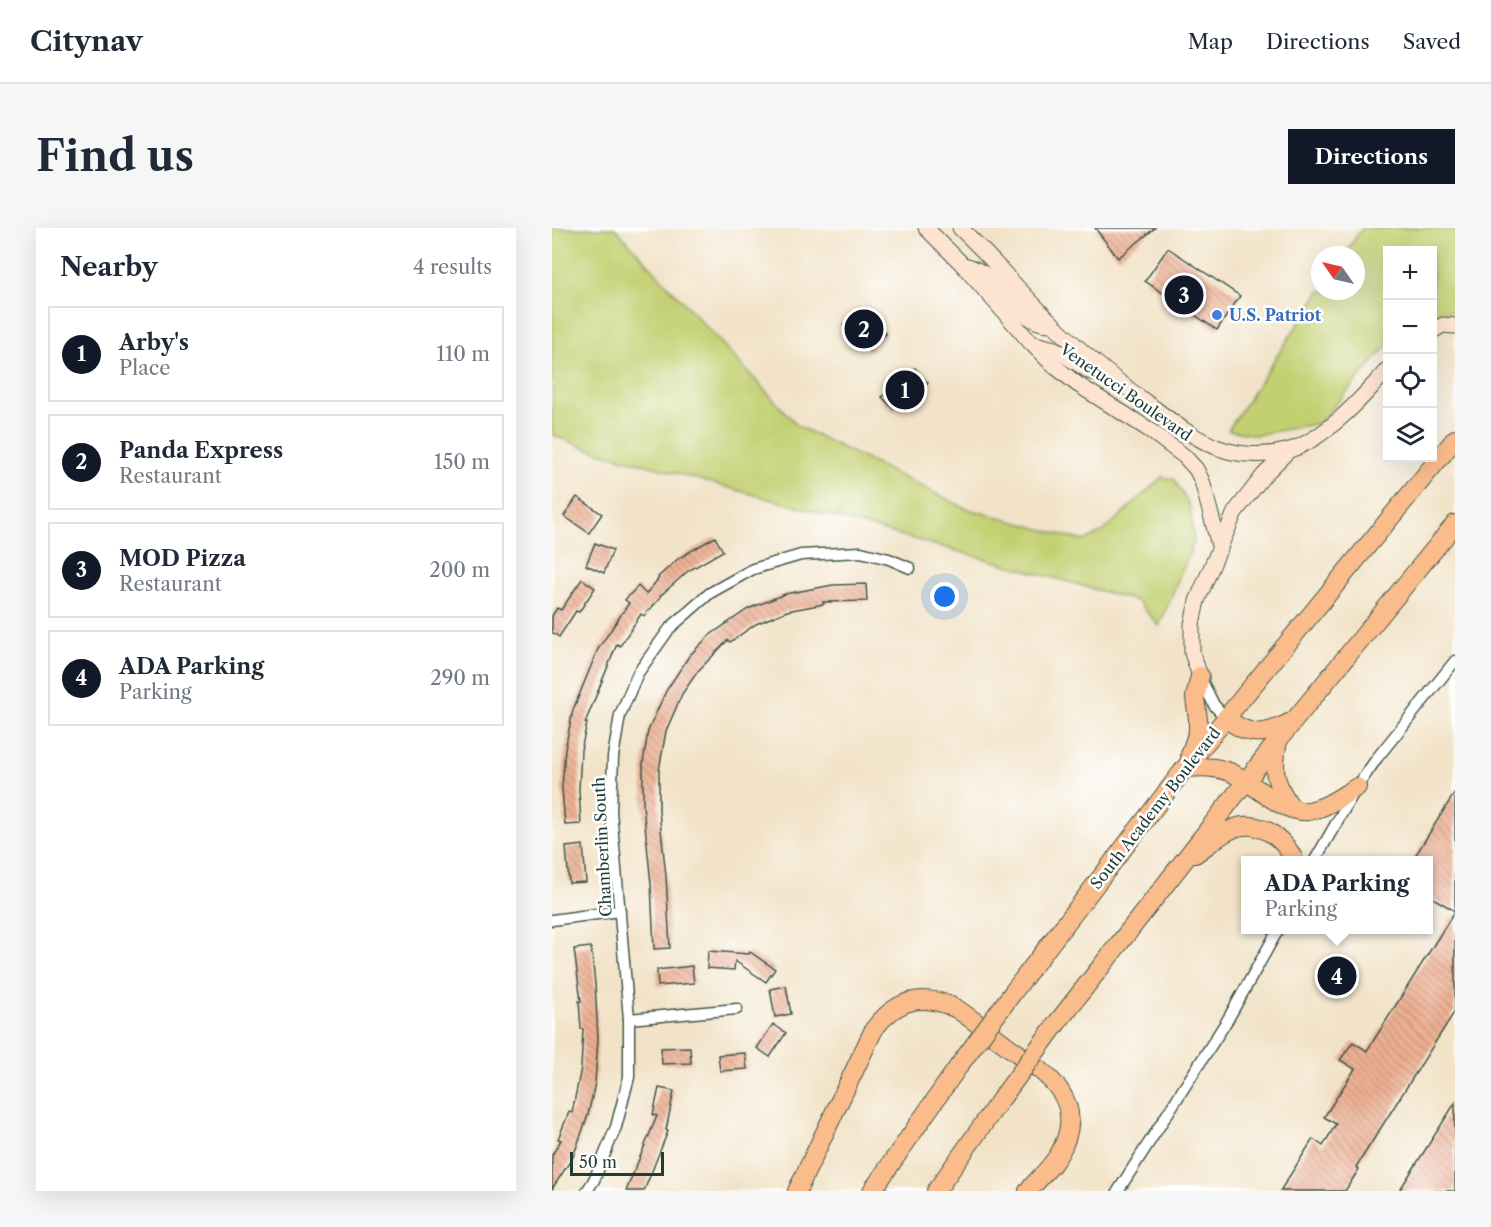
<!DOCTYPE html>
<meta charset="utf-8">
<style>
body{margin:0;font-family:"Libre Caslon Text",serif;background:#f6f6f7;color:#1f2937}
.controls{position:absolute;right:18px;top:18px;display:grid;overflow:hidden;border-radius:0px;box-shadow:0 6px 24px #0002}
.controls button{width:54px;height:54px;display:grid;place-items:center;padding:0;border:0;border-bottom:2px solid #e0e1e3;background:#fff;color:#1f2937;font:30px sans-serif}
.compass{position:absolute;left:759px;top:18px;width:54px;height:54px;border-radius:50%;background:#fff;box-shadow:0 6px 24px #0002;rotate:304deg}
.scale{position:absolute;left:18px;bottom:15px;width:94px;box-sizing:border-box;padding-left:6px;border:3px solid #1f3d34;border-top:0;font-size:16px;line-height:21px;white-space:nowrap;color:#1f3d34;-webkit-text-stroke:4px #fff;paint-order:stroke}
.you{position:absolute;left:393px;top:369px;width:21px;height:21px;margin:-15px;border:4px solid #fff;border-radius:50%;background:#1a73e8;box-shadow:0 0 0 9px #1a73e833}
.badge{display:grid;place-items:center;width:39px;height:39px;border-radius:50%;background:#111827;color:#fff;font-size:20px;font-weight:700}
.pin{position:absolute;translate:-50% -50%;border:3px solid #fff;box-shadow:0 2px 6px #0006}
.popup{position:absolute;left:689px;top:628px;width:192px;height:78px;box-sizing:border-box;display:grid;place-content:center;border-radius:0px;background:#fff;filter:drop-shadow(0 2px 4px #0005);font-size:20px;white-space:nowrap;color:#747a83}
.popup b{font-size:22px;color:#1f2937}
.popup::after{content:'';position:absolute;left:50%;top:100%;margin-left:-12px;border:12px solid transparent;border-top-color:#fff}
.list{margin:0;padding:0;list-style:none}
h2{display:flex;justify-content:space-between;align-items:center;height:78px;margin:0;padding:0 24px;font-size:26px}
h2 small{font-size:20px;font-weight:400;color:#747a83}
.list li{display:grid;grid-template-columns:39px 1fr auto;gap:18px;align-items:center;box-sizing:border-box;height:96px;margin:0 12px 12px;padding:0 12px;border:2px solid #e0e1e3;border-radius:0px}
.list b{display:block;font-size:22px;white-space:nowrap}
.list p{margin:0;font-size:20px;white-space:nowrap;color:#747a83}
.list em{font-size:20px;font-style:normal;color:#747a83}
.icon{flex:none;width:33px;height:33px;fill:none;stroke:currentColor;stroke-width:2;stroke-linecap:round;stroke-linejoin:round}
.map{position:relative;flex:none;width:903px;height:963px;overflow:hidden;border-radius:0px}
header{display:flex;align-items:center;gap:36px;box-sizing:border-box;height:84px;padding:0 30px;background:#fff;border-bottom:2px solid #e0e1e3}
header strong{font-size:28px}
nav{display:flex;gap:33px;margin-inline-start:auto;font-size:21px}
.intro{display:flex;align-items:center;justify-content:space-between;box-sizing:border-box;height:144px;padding:0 36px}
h1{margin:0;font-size:42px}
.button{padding:15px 27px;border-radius:0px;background:#111827;color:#fff;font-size:21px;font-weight:700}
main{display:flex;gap:36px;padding:0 36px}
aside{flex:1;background:#fff;border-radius:0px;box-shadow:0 6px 24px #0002}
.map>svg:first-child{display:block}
</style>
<header>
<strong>Citynav</strong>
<nav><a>Map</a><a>Directions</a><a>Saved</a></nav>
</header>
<div class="intro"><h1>Find us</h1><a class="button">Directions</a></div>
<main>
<aside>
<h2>Nearby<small>4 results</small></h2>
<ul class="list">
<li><span class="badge">1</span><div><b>Arby's</b><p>Place</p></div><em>110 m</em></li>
<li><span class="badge">2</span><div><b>Panda Express</b><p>Restaurant</p></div><em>150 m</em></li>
<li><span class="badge">3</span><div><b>MOD Pizza</b><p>Restaurant</p></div><em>200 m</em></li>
<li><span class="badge">4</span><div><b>ADA Parking</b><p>Parking</p></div><em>290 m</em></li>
</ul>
</aside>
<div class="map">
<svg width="903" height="963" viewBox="0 0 903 963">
<defs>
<pattern id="building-back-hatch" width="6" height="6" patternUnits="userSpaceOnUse" patternTransform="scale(1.5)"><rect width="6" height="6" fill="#edb093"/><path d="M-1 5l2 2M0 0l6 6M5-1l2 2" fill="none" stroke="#bf9079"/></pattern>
</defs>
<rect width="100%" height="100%" fill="#fff"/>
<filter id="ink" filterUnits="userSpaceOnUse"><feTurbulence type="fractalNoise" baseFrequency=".0167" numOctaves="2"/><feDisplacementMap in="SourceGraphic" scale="12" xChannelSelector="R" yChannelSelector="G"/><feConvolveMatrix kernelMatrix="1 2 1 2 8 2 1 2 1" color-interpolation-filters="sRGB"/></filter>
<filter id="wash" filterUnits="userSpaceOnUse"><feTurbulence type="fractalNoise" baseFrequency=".008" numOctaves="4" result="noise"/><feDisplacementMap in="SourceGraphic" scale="24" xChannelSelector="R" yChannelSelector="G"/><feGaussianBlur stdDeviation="1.35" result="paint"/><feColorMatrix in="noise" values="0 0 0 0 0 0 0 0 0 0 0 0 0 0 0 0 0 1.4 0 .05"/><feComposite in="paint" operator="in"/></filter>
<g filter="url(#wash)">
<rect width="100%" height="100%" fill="#f2e3c8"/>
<!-- grass -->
<g fill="#c3d072" stroke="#718653" stroke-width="1.5">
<polygon points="0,0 63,0 246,198 413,280 532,313 552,303 610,249 622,251 638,279 642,314 607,398 585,373 37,221 0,207"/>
<polygon points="810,0 903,0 903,83 881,86 880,22 836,22 835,118 767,195 704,207 676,202 768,63 804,63 804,27 792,27"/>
</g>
<g id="blocks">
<!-- building -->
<g fill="url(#building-back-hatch)">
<polygon points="543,0 603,0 566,30"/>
<polygon points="616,20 688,68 665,102 593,53"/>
<polygon points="308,80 334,106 317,123 291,97"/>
<polygon points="363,140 376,155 348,180 346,178 342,181 330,169"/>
<polygon points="25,269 50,286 37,305 12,288"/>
<polygon points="163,309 171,323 136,343 108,368 109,369 92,388 89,386 68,418 65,416 33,495 35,495 29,522 27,562 29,596 13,597 10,560 13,521 21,482 46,421 77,375 73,372 86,358 94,366 107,350 106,349 127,330"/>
<polygon points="43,315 61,322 52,345 34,337"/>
<polygon points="30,351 43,360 27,384 24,383 7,409 0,404 0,388 5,380 9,382"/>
<polygon points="314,356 315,373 271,374 272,376 235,383 204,396 178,414 176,412 146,443 130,466 114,503 107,542 107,583 114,648 118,720 102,721 99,656 91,577 91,535 96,503 114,463 137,428 158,407 196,381 233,366 281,357"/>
<polygon points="903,564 903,783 804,939 807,941 793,963 728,963 761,911 771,918 784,896 772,889 803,841 788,832 801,814 815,823 903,683 876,667 876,633 860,633"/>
<polygon points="31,617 34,654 17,655 14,619"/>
<polygon points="39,719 43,755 46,810 43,855 36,887 21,929 0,961 0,927 9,912 6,911 17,884 20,885 29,840 31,801 29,801 27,773 29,773 22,721"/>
<polygon points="156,723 197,726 198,724 223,741 214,754 183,733 182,742 155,740"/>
<polygon points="140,738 142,755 106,758 105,742"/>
<polygon points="234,758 239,786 223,789 218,761"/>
<polygon points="221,796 234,805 218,829 205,820"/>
<polygon points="138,819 139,835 110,836 109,820"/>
<polygon points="193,825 195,841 168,843 166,827"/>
<polygon points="107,860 122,863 114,902 116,903 92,963 74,963 105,888 101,887"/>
<polygon points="903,875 903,963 847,963"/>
</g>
</g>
</g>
<g filter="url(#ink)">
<use href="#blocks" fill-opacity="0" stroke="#3f564a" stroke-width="1.5"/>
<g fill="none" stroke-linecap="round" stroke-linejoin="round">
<defs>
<g id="street">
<polyline points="648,449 662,477 674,490"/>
<polyline points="763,632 805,559 825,530 903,433"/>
<polyline points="0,692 68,683"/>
<polyline points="77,791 185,781"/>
<polyline points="35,963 42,952 64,899 77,849 77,791 59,583 61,529 68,487 86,445 118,400 158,365 201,341 249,327 309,324 337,331 358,340"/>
<polyline points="566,963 676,791 726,702"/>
</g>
<g id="secondary">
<polyline points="374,0 410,36 479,115 500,136 525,156 596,201 632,228 644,241 650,253 668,321"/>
<path d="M408 0C440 30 468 64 500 95 529 124 561 150 594 174 617 191 640 210 667 220 687 228 714 228 734 223 771 214 812 168 836 141"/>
<path d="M416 38C426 42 436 47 445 55 462 72 473 97 500 96"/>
<polyline points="880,103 891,97 903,98"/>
<polyline points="479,115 503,121 537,143 558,149"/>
<polyline points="648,448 640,425 640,396 645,373 683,284 712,247 736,223"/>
</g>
<g id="highway">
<path d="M674 490C697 509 712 508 739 494"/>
<path d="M726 513C720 542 722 555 739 579"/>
<polyline points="638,527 646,503 646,491 643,470 648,448"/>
<path d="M633 540C649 539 663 538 678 544 702 554 729 586 756 583 774 580 790 568 805 559"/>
<path d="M643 626C657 617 674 600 691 598 713 595 734 614 742 632"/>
<polyline points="462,763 633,540 903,211"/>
<polyline points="505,795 727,511 903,296"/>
<path d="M245 963 322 801C345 771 371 764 405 781 424 794 442 808 461 822 493 845 532 869 512 916 505 934 488 949 476 963"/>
<polyline points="320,963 406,839"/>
<polyline points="384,963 449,871"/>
</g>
</defs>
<!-- street casing -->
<use href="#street" stroke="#3f564a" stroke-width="13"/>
<!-- secondary casing -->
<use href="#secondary" stroke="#3f564a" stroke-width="17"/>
<!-- highway casing -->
<use href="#highway" stroke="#3f564a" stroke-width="20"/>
<!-- street -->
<use href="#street" stroke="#fff" stroke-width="10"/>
<!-- secondary -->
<use href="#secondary" stroke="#fde4d1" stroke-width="15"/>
<!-- highway -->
<use href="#highway" stroke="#fabc8b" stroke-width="18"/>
<defs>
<g id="highway-bridge">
<polyline points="406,839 462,763"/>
<polyline points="449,871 505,795"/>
</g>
</defs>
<!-- highway-bridge casing -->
<use href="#highway-bridge" stroke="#3f564a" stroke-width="20" stroke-linecap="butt"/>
<!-- highway-bridge -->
<use href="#highway-bridge" stroke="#fabc8b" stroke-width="18"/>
</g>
</g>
<!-- markers -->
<circle fill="#3f7fe0" stroke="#fff" stroke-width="2" cx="665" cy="87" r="6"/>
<g text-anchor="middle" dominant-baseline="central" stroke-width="5" stroke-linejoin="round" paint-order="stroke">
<!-- shop labels -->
<g font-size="16" font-weight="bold" fill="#366cbe" stroke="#fff" text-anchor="start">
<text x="677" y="87">U.S. Patriot</text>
</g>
<!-- street labels -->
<g font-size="16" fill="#1f3d34" stroke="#fff">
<text transform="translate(574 164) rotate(35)">Venetucci Boulevard</text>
<text transform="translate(603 580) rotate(-52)">South Academy Boulevard</text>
<text transform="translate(50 619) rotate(-93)">Chamberlin South</text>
</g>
</g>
</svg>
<div class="controls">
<button>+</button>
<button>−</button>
<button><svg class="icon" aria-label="locate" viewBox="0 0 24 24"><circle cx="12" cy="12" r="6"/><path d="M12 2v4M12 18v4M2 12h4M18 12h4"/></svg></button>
<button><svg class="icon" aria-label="layers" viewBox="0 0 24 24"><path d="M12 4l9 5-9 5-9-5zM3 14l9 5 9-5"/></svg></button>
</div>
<svg class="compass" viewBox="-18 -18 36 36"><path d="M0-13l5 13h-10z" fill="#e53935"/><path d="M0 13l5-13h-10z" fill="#747a83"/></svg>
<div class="scale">50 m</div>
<div class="you"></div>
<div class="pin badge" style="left:353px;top:162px">1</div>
<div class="pin badge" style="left:312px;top:101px">2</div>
<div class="pin badge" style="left:632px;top:67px">3</div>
<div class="pin badge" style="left:785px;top:748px">4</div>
<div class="popup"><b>ADA Parking</b>Parking</div>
</div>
</main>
